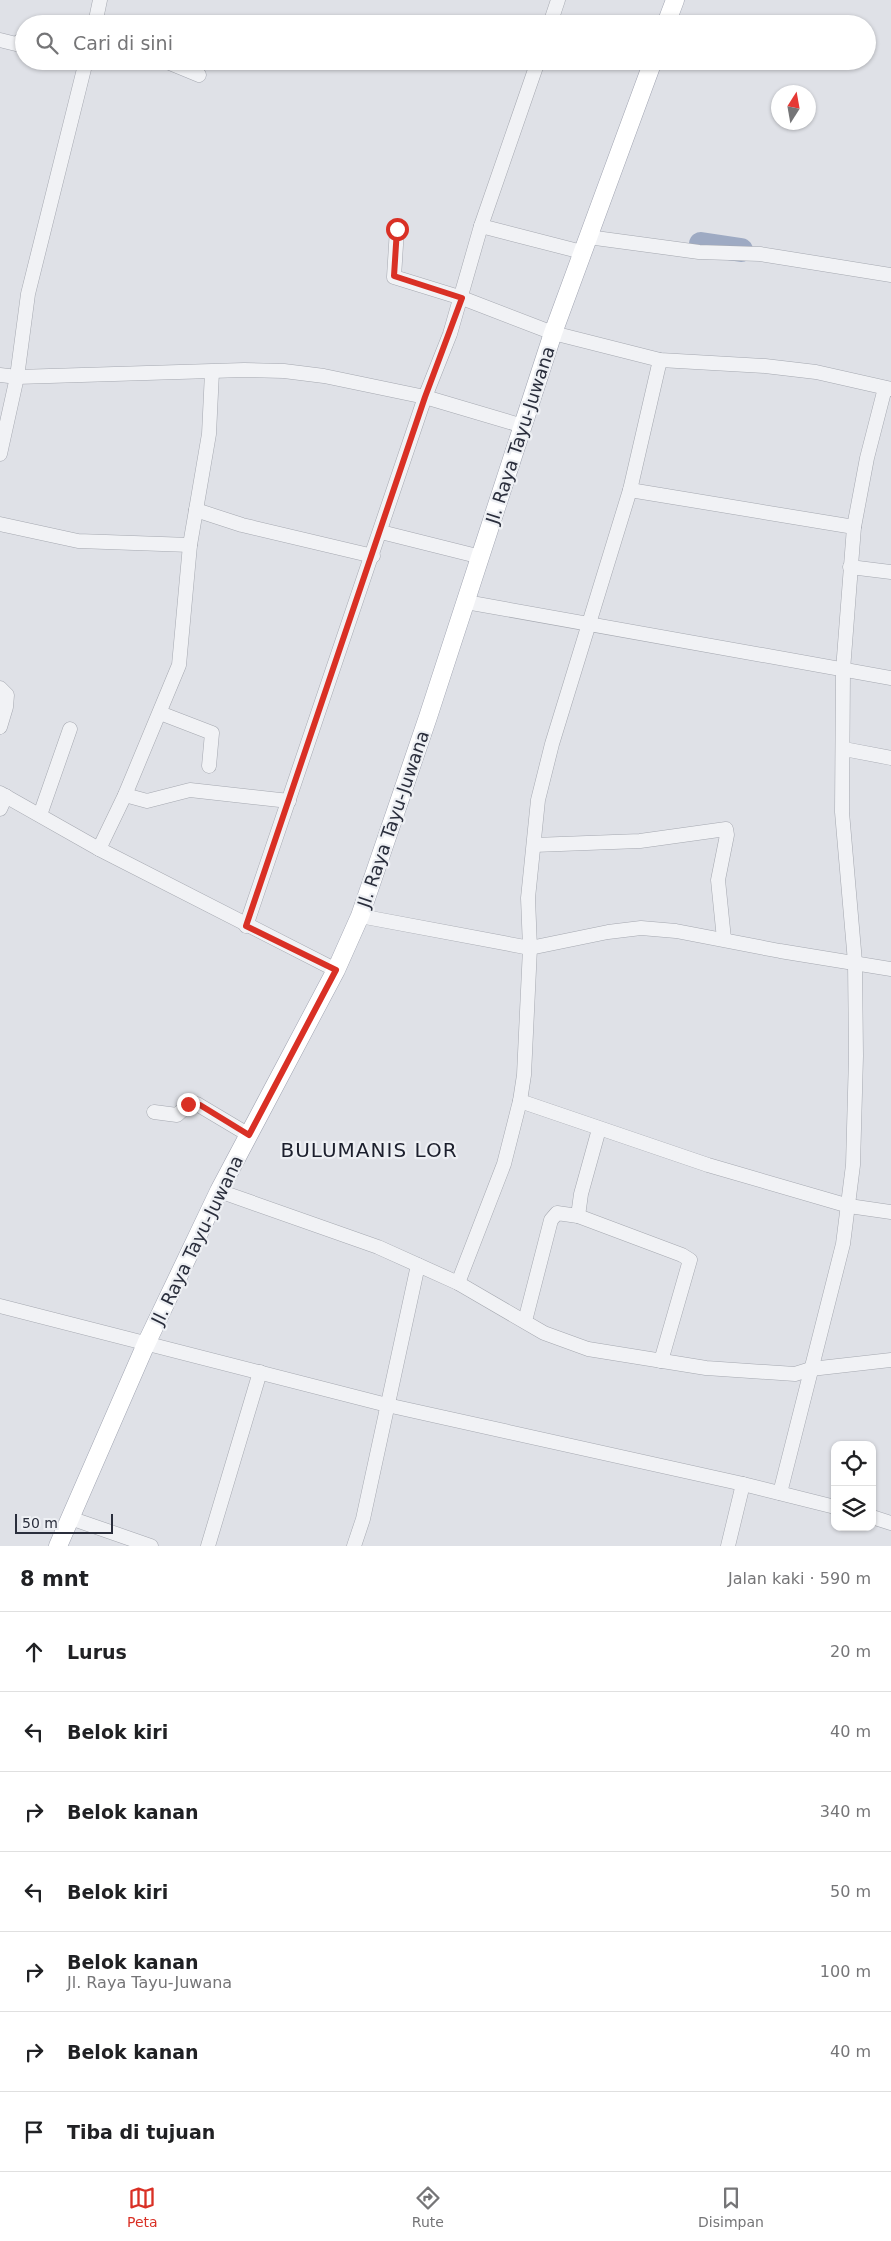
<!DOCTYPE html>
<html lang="id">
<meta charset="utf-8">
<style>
body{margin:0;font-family:"DejaVu Sans",sans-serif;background:#f6f6f6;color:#202124}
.controls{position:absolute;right:15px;bottom:15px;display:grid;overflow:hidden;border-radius:10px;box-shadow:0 1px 4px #0004}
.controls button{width:45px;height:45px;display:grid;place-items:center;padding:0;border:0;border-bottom:1px solid #e0e0e0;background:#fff;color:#202124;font:25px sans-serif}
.compass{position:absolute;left:771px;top:85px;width:45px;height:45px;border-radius:50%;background:#fff;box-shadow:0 1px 4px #0004;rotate:11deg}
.scale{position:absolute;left:15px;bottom:12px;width:98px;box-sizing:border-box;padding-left:5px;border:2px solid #2a2e3c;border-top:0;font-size:14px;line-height:18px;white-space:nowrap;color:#2a2e3c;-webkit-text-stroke:4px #eef0f4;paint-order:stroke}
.stop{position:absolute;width:15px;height:15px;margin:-11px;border:4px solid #d93025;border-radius:50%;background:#fff}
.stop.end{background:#d93025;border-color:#fff;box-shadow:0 1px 5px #0008}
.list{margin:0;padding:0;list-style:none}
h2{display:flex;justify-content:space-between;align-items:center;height:65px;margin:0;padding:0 20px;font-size:21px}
h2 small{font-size:16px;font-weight:400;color:#757577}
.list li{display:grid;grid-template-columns:32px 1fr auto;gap:15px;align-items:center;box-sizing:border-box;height:80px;padding:0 20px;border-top:1px solid #e0e0e0}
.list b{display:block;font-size:19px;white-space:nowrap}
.list p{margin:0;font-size:16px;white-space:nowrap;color:#757577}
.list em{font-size:16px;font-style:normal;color:#757577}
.icon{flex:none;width:28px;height:28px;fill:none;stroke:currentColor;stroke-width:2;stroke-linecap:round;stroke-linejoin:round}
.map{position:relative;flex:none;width:891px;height:1546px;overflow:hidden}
.search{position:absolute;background:#fff;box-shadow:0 1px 4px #0004;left:15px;right:15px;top:15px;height:55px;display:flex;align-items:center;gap:12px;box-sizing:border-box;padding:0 18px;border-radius:28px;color:#757577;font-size:19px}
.sheet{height:625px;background:#fff}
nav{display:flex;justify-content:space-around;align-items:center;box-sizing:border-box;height:70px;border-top:1px solid #e0e0e0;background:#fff;font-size:14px;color:#757577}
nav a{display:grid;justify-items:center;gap:2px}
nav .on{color:#d93025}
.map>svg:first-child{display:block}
</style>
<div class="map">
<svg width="891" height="1546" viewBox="0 0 891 1546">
<rect width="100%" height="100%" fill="#dfe1e7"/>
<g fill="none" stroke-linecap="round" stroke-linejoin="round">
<!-- river -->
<polyline stroke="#9eaac3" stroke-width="24" points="701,244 741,250"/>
<defs>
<g id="minor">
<polyline points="95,24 100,0"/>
<polyline points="550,24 558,0"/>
<polyline points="0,40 16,44 24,38"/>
<polyline points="165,61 199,75"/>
<polyline points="481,226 582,252"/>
<polyline points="397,229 394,277 462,298 553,333 660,360 765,366 816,372 891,389"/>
<polyline points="588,237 699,252 760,254 891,275"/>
<polyline points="0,375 17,377 244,370 284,371 324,376 425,397 523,426"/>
<polyline points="0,454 17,377 28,294 86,61"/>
<polyline points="630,490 854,527"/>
<polyline points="196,510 242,525 373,556"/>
<polyline points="0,524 78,541 190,545"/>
<polyline points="381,532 481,557"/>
<polyline points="850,567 891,572"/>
<polyline points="466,602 891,678"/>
<polyline points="0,688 7,695 6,707 0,727"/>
<polyline points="160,713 212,733 209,766"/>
<polyline points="844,749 891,758"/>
<polyline points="0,793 99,849 336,970"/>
<polyline points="125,795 147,801 190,790 289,801"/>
<polyline points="0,809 6,796"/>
<polyline points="40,815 70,729"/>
<polyline points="534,845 640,841 726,829 727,835 718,880 724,939"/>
<polyline points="99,849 125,795 179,665 190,545 209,434 212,372"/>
<polyline points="360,916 530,948 608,932 641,928 676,931 780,951 891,969"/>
<polyline points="246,926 425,397 450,334 481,226 538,61"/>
<polyline points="520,1101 708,1165 849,1206 891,1212"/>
<polyline points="154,1112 177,1115 188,1105 197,1104 249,1135"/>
<polyline points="219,1191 378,1247 458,1283 544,1333 588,1349 706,1368 795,1374 811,1369 891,1360"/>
<polyline points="578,1216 581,1194 599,1129"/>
<polyline points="458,1283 504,1164 520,1101 524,1075 530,948 528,898 538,800 552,744 630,490 660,360"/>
<polyline points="0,1306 387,1405 743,1484 835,1507"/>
<polyline points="525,1321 551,1220 557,1213 578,1216 682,1255 690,1260 661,1361"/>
<polyline points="780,1493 843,1244 853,1165 856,1056 855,962 842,812 843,670 854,527 867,458 885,388"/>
<polyline points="872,1517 891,1523"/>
<polyline points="70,1518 151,1546"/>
<polyline points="208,1546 260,1372"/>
<polyline points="354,1546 363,1519 418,1265"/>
<polyline points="728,1546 743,1484"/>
</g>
<g id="major">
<polyline points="666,24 675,0"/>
<polyline points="58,1546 146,1344 219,1191 336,970 360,916 428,717 553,333 653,61"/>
</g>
</defs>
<!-- minor casing -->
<use href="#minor" stroke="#a5a8b0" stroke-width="15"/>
<!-- major casing -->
<use href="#major" stroke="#a0a4b1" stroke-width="19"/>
<!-- minor -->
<use href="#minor" stroke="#f1f2f5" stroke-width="14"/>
<!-- major -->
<use href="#major" stroke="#fff" stroke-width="18"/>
</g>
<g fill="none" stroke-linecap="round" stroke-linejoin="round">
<!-- route -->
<polyline stroke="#d93025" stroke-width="6" points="188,1104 200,1105 249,1135 336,970 246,926 425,397 462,298 394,276 397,229"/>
</g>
<g text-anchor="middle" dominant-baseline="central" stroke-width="4.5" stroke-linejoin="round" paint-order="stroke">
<!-- street labels -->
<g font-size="18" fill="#2a2e3c" stroke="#eef0f4">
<text transform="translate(520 435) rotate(-72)">Jl. Raya Tayu-Juwana</text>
<text transform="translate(393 819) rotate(-71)">Jl. Raya Tayu-Juwana</text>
<text transform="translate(197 1240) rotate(-64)">Jl. Raya Tayu-Juwana</text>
</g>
<!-- quarter labels -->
<g font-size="20" letter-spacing="1" fill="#1c1f2d" stroke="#eef0f4">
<text x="369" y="1150">BULUMANIS LOR</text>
</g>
</g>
</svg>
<div class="controls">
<button><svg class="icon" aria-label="locate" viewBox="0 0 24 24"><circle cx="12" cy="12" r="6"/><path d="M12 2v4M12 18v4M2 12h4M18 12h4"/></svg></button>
<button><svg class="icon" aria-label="layers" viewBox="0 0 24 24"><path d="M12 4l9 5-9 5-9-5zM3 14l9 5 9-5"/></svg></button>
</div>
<svg class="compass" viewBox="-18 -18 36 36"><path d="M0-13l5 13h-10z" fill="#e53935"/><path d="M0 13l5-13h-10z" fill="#757577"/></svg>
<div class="scale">50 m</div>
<div class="stop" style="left:397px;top:229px"></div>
<div class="stop end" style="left:188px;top:1104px"></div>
<div class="search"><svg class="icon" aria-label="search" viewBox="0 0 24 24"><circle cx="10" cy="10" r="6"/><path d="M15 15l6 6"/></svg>Cari di sini</div>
</div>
<section class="sheet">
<h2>8 mnt<small>Jalan kaki · 590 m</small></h2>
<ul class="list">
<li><svg class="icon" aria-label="ahead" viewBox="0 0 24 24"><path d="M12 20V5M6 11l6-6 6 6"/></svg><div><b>Lurus</b></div><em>20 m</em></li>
<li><svg class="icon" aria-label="left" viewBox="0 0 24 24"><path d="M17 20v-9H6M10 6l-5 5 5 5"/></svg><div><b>Belok kiri</b></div><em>40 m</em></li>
<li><svg class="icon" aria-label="right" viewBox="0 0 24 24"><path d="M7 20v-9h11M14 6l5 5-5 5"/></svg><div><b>Belok kanan</b></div><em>340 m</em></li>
<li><svg class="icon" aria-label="left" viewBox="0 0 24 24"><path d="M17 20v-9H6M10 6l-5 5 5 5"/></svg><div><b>Belok kiri</b></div><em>50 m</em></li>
<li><svg class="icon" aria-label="right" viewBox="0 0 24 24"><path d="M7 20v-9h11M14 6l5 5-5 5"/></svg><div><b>Belok kanan</b><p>Jl. Raya Tayu-Juwana</p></div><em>100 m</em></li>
<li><svg class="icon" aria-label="right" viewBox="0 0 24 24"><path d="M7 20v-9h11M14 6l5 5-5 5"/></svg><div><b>Belok kanan</b></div><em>40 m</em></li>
<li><svg class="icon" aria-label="arrive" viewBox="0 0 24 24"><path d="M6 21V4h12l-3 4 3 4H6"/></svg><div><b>Tiba di tujuan</b></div></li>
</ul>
</section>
<nav>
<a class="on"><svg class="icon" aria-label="map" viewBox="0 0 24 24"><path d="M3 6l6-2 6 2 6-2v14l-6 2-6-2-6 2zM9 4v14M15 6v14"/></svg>Peta</a>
<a><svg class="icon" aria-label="directions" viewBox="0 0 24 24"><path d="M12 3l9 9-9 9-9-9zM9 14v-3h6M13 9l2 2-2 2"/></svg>Rute</a>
<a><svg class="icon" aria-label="saved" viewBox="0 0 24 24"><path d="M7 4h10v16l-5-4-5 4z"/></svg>Disimpan</a>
</nav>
